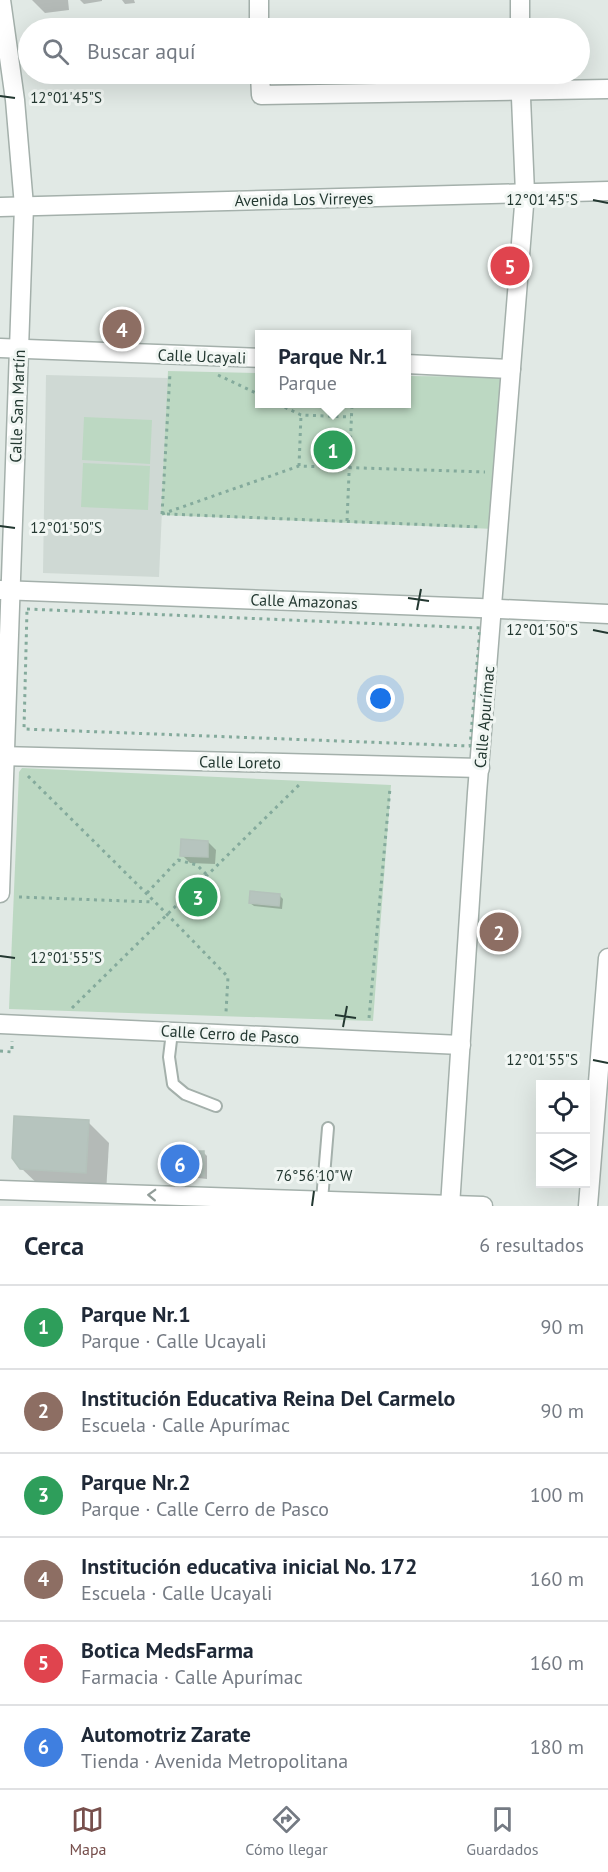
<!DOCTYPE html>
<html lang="es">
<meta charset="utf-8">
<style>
body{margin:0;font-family:"PT Sans",sans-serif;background:#f6f6f7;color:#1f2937}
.controls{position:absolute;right:18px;bottom:18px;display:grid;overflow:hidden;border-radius:0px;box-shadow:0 6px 24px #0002}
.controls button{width:54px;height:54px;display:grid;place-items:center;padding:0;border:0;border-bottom:2px solid #e0e1e3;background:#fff;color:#1f2937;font:30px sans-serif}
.you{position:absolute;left:381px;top:699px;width:21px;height:21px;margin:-15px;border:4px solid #fff;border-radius:50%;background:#1a73e8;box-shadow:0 0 0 9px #1a73e833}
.badge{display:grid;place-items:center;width:39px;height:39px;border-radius:50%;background:#774f4c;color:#fff;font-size:20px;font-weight:700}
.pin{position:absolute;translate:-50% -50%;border:3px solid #fff;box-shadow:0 2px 6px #0006}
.popup{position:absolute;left:255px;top:330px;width:156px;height:78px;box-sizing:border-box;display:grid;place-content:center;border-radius:0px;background:#fff;filter:drop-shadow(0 2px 4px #0005);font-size:20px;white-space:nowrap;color:#747a83}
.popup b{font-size:22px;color:#1f2937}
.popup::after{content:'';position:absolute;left:50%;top:100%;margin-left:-12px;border:12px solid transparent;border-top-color:#fff}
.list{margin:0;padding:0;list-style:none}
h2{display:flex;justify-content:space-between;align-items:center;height:78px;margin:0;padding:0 24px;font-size:26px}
h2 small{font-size:20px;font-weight:400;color:#747a83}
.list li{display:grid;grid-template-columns:39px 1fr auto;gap:18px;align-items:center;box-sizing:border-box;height:84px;padding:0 24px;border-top:2px solid #e0e1e3}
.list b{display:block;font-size:22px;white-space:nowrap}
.list p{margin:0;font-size:20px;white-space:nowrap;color:#747a83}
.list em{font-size:20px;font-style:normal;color:#747a83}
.icon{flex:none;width:33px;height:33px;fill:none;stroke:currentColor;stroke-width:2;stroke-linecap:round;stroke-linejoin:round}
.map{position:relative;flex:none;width:608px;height:1206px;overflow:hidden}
.search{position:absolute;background:#fff;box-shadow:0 6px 24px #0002;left:18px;right:18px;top:18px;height:66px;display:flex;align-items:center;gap:15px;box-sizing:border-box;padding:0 21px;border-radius:33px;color:#747a83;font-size:22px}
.sheet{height:582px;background:#fff}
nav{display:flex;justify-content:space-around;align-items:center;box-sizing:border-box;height:84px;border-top:2px solid #e0e1e3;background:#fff;font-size:16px;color:#747a83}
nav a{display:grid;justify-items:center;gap:3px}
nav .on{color:#774f4c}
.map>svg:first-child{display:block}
</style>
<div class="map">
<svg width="608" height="1206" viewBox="0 0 608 1206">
<rect width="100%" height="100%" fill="#e1e9e5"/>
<!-- built -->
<polygon fill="#cfd9d4" points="46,375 168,378 159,577 43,573"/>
<!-- green -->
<g fill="#bcd8c2">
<polygon points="168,371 259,373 260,404 406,404 407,376 501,377 507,385 495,529 161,515"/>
<polygon points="84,417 152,420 150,464 82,460"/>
<polygon points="83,463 150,466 148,510 81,507"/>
<polygon points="22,768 391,785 373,1021 9,1009 19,772"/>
</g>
<!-- shadow -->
<g fill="#0003">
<polygon points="32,0 68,0 69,10 45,13"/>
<polygon points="80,0 102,0 102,1 84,4"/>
<polygon points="122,0 134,0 135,3 125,4"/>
<polygon points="208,842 216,850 215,864 190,863 182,855"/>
<polygon points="279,895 283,899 282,909 254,906 250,903"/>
<polygon points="88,1122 109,1143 106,1193 43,1189 21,1168"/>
<polygon points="203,1152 207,1156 207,1179 198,1178 195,1175"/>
<polygon points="184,1154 188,1158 187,1178 180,1178 176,1175"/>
</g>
<!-- building -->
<g fill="#b6c4be" stroke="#b4c2bb" stroke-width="1.5">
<polygon points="181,839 208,841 208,857 180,856"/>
<polygon points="250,891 280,894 279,906 249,903"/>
<polygon points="14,1116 89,1120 86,1173 20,1169 12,1158"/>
<polygon points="194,1151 204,1151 204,1176 193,1175"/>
<polygon points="176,1153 185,1153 183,1175 175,1175"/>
</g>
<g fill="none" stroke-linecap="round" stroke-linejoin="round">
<defs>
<g id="service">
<polyline points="172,1032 169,1057 173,1084 185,1094 216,1106"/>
<polyline points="322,1200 328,1128"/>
</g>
<g id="minor">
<polyline points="259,0 259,28"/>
<polyline points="520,0 520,28"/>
<polyline points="260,74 261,95 608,89"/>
<polyline points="0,348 260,358"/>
<polyline points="406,364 511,369"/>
<polyline points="0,590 479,608 608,614"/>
<polyline points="0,756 480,768"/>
<polyline points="0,893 24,206 15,100 1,0"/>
<polyline points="0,1024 461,1045"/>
<polyline points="450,1206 477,793 525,193 520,74"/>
<polyline points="588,1206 608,958"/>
</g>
<g id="tertiary">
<polyline points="0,207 608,191"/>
<polyline points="0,1190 483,1206"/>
</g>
</defs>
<!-- service casing -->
<use href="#service" stroke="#a4b0ab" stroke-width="14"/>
<!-- minor casing -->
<use href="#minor" stroke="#a4b0ab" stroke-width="21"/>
<!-- tertiary casing -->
<use href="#tertiary" stroke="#a4b0ab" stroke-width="21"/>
<!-- path -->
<g stroke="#84aa9c" stroke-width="3" stroke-dasharray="3 4.5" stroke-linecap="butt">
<polyline points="218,375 260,395"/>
<polyline points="278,404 301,415 351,417"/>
<polyline points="299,466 301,415"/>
<polyline points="162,514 299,466 485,472"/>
<polyline points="162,514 170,373"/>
<polyline points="167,514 481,527"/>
<polyline points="347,521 352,404"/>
<polygon points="27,609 480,628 470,746 24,729"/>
<polyline points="28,776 155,902 228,977 226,1012"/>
<polyline points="147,893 178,860 197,865 207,875"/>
<polyline points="19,897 154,902"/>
<polyline points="72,1008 300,784"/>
<polyline points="369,1018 390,788"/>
<polyline points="0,1051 12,1052 12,1041"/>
</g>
<!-- service -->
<use href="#service" stroke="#fff" stroke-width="10"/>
<!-- minor -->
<use href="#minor" stroke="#fff" stroke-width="18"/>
<!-- tertiary -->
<use href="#tertiary" stroke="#fff" stroke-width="18"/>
</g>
<!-- one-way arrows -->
<defs><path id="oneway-chevron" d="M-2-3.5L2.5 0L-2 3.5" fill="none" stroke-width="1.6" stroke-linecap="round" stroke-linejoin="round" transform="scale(1.5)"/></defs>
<use stroke="#919c98" href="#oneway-chevron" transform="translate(152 1195) rotate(-178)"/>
<!-- ticks -->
<path fill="none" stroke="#233831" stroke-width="2" d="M0 96 15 98M593 200 608 203M0 526 15 528M408 598 429 601M417 610 421 589M593 630 608 633M0 956 15 958M335 1015 356 1018M343 1027 347 1006M593 1060 608 1063M312 1206 314 1191"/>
<g text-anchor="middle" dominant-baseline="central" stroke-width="6" stroke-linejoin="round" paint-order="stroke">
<!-- street labels -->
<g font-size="16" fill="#233831" stroke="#f1f6f3">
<text transform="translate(304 199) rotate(-1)">Avenida Los Virreyes</text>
<text transform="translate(202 356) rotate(2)">Calle Ucayali</text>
<text transform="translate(17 406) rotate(-88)">Calle San Martín</text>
<text transform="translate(304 601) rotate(2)">Calle Amazonas</text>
<text transform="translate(484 717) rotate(-85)">Calle Apurímac</text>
<text transform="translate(240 762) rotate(1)">Calle Loreto</text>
<text transform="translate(230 1034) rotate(3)">Calle Cerro de Pasco</text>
</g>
</g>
<g font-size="15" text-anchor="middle" fill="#233831" stroke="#f1f6f3" stroke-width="6" stroke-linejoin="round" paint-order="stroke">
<text x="66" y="103">12°01'45"S</text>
<text x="542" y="205">12°01'45"S</text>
<text x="66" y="533">12°01'50"S</text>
<text x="542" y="635">12°01'50"S</text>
<text x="66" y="963">12°01'55"S</text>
<text x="542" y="1065">12°01'55"S</text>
<text x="314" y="1181">76°56'10"W</text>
</g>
</svg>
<div class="controls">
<button><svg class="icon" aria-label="locate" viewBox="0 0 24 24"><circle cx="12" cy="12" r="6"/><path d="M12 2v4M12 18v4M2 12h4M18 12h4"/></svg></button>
<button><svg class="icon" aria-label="layers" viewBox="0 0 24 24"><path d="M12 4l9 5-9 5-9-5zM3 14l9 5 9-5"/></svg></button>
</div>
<div class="you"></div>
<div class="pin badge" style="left:333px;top:450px;background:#2e9e5b">1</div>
<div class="popup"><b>Parque Nr.1</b>Parque</div>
<div class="pin badge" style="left:499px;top:932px;background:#8d6e63">2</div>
<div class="pin badge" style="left:198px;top:897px;background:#2e9e5b">3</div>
<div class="pin badge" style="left:122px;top:329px;background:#8d6e63">4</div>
<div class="pin badge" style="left:510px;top:266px;background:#e0444e">5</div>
<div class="pin badge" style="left:180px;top:1164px;background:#3f7fe0">6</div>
<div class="search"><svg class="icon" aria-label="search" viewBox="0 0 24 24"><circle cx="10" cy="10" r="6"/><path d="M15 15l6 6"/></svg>Buscar aquí</div>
</div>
<section class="sheet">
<h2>Cerca<small>6 resultados</small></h2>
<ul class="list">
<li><span class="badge" style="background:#2e9e5b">1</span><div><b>Parque Nr.1</b><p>Parque · Calle Ucayali</p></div><em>90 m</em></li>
<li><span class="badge" style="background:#8d6e63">2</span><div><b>Institución Educativa Reina Del Carmelo</b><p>Escuela · Calle Apurímac</p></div><em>90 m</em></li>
<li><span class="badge" style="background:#2e9e5b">3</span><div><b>Parque Nr.2</b><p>Parque · Calle Cerro de Pasco</p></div><em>100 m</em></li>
<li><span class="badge" style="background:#8d6e63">4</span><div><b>Institución educativa inicial No. 172</b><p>Escuela · Calle Ucayali</p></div><em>160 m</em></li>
<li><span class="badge" style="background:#e0444e">5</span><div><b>Botica MedsFarma</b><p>Farmacia · Calle Apurímac</p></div><em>160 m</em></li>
<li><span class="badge" style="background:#3f7fe0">6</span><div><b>Automotriz Zarate</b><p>Tienda · Avenida Metropolitana</p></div><em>180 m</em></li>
</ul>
</section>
<nav>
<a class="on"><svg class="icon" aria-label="map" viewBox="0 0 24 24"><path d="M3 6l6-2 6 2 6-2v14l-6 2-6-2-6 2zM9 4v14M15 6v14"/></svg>Mapa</a>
<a><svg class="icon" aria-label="directions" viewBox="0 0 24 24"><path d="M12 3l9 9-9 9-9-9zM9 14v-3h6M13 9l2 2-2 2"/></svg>Cómo llegar</a>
<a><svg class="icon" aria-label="saved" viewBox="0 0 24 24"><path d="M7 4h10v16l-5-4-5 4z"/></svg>Guardados</a>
</nav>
